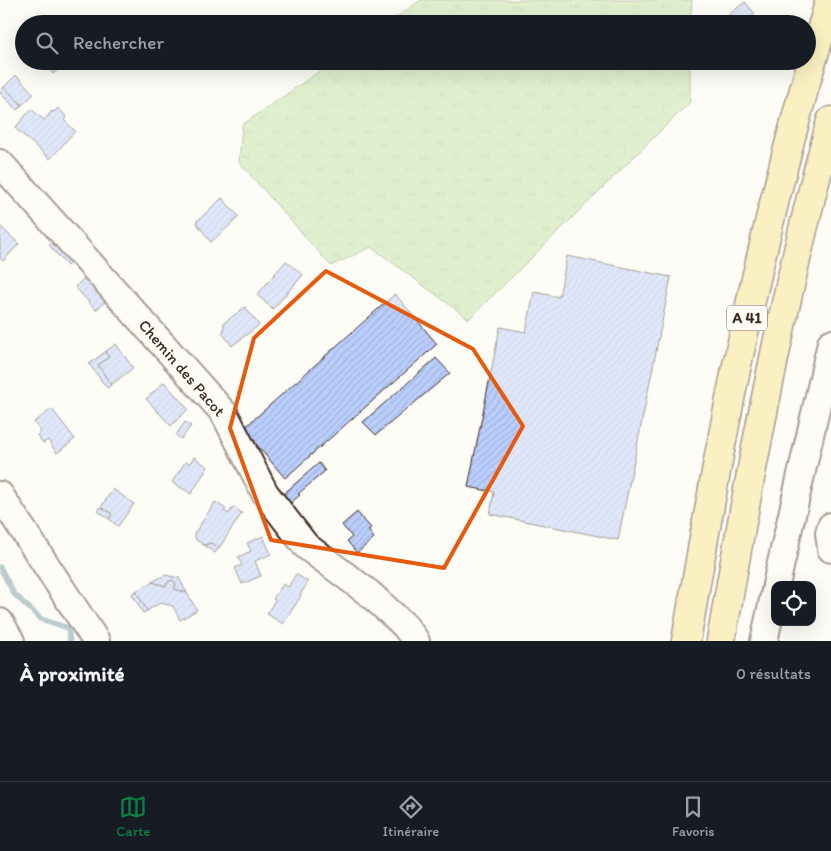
<!DOCTYPE html>
<html lang="fr">
<meta charset="utf-8">
<style>
body{margin:0;font-family:Itim,sans-serif;background:#20242c;color:#f1f3f6}
.controls{position:absolute;right:15px;bottom:15px;display:grid;overflow:hidden;border-radius:10px;box-shadow:0 5px 20px #0002}
.controls button{width:45px;height:45px;display:grid;place-items:center;padding:0;border:0;border-bottom:1px solid #363941;background:#171b24;color:#f1f3f6;font:25px sans-serif}
.list{margin:0;padding:0;list-style:none}
h2{display:flex;justify-content:space-between;align-items:center;height:65px;margin:0;padding:0 20px;font-size:21px}
h2 small{font-size:16px;font-weight:400;color:#9ea1a6}
.icon{flex:none;width:28px;height:28px;fill:none;stroke:currentColor;stroke-width:2;stroke-linecap:round;stroke-linejoin:round}
.map{position:relative;flex:none;width:831px;height:641px;overflow:hidden}
.search{position:absolute;background:#171b24;box-shadow:0 5px 20px #0002;left:15px;right:15px;top:15px;height:55px;display:flex;align-items:center;gap:12px;box-sizing:border-box;padding:0 18px;border-radius:28px;color:#9ea1a6;font-size:19px}
.sheet{height:140px;background:#171b24}
nav{display:flex;justify-content:space-around;align-items:center;box-sizing:border-box;height:70px;border-top:1px solid #363941;background:#171b24;font-size:14px;color:#9ea1a6}
nav a{display:grid;justify-items:center;gap:2px}
nav .on{color:#0b8043}
.map>svg:first-child{display:block}
</style>
<div class="map">
<svg width="831" height="641" viewBox="0 0 831 641">
<defs>
<pattern id="grass-tufts" width="24" height="20" patternUnits="userSpaceOnUse" patternTransform="scale(1.25)"><rect width="24" height="20" fill="#bde29d"/><path d="M3 7l-1-3M5 7V3M7 7l1-3M15 17l-1-3M17 17v-4M19 17l1-3" fill="none" stroke="#a3c287"/></pattern>
<pattern id="building-hatch" width="6" height="6" patternUnits="userSpaceOnUse" patternTransform="scale(1.25)"><rect width="6" height="6" fill="#bbcffe"/><path d="M-1 1l2-2M0 6l6-6M5 7l2-2" fill="none" stroke="#a2b2d9"/></pattern>
</defs>
<rect width="100%" height="100%" fill="#fdfcf7"/>
<filter id="ink" filterUnits="userSpaceOnUse"><feTurbulence type="fractalNoise" baseFrequency=".02" numOctaves="2"/><feDisplacementMap in="SourceGraphic" scale="10" xChannelSelector="R" yChannelSelector="G"/><feConvolveMatrix kernelMatrix="1 2 1 2 8 2 1 2 1" color-interpolation-filters="sRGB"/></filter>
<g filter="url(#ink)">
<!-- grass -->
<g fill="url(#grass-tufts)" stroke="#7c865e">
<polygon points="421,0 692,0 690,24 387,24"/>
<polygon points="334,61 690,61 690,102 469,319 371,247 331,266 239,162 242,125"/>
</g>
<g fill="none" stroke-linecap="round" stroke-linejoin="round">
<!-- stream -->
<polyline stroke="#6c9399" stroke-width="5.5" points="0,567 14,594 41,619 68,628 70,641"/>
</g>
<!-- building -->
<g fill="url(#building-hatch)" stroke="#3b2a1e">
<polygon points="745,2 755,14 743,24 717,24"/>
<polygon points="43,61 67,61 67,62 53,74"/>
<polygon points="16,75 34,94 22,105 4,87"/>
<polygon points="4,87 22,105 17,110 0,93"/>
<polygon points="58,108 67,117 64,120 75,131 50,159 15,128 31,109 44,120 52,111 54,112"/>
<polygon points="222,198 239,217 211,242 196,222"/>
<polygon points="0,226 19,244 3,261 0,258"/>
<polygon points="55,239 74,260 67,266 49,245"/>
<polygon points="567,256 671,277 618,540 490,514 494,492 468,487 500,327 526,332 534,292 559,297"/>
<polygon points="286,261 303,275 273,309 257,295"/>
<polygon points="86,277 107,300 96,310 75,287"/>
<polygon points="395,294 437,344 285,478 243,429"/>
<polygon points="245,307 259,325 232,346 223,334 224,323"/>
<polygon points="116,344 133,368 111,385 98,365 109,357 105,352"/>
<polygon points="105,352 109,357 98,365 111,385 107,388 89,364"/>
<polygon points="436,358 450,373 376,435 363,422"/>
<polygon points="164,382 188,409 171,426 146,399"/>
<polygon points="52,409 75,439 57,453 48,440 43,443 37,435 41,432 34,422"/>
<polygon points="185,422 191,426 181,439 176,435"/>
<polygon points="194,457 208,467 191,494 172,482 186,461 189,464"/>
<polygon points="319,463 325,471 298,494 300,495 288,505 281,496"/>
<polygon points="113,489 134,504 118,526 109,519 112,514 101,507"/>
<polygon points="215,502 226,509 224,511 229,514 233,507 242,513 219,548 211,543 204,545 196,540 194,534"/>
<polygon points="101,507 112,514 109,519 98,511"/>
<polygon points="357,512 371,528 368,530 374,538 357,553 347,541 352,537 342,525"/>
<polygon points="263,536 271,554 255,561 261,576 242,584 235,568 242,565 238,557 251,551 247,543"/>
<polygon points="211,543 219,548 215,553 204,545"/>
<polygon points="296,574 308,582 300,595 301,596 283,624 267,614 275,600 273,599 283,584 288,587"/>
<polygon points="165,575 179,578 187,593 174,589 176,584 173,580 168,582 166,586 152,582"/>
<polygon points="173,580 176,584 174,589 187,593 197,610 180,620 173,606 160,603 147,611 136,591 152,582 166,586 168,582"/>
<polygon points="136,591 147,611 143,613 132,594"/>
</g>
<g fill="none" stroke-linecap="round" stroke-linejoin="round">
<defs>
<g id="minor">
<polyline points="0,163 224,413 265,493 306,546 370,594 405,626 416,641"/>
<polyline points="0,495 96,641"/>
<polyline points="831,526 829,533 831,549"/>
<polyline points="776,585 831,343"/>
<polyline points="0,622 11,641"/>
<polyline points="764,641 775,591"/>
</g>
<g id="highway">
<path d="M686 641C703 544 719 447 740 351 765 233 795 115 830 0"/>
<path d="M721 641C751 466 784 292 831 121"/>
</g>
</defs>
<!-- minor casing -->
<use href="#minor" stroke="#3b2a1e" stroke-width="30"/>
<!-- highway casing -->
<use href="#highway" stroke="#3b2a1e" stroke-width="31"/>
<!-- minor -->
<use href="#minor" stroke="#fdfcf7" stroke-width="26"/>
<!-- highway -->
<use href="#highway" stroke="#f6e281" stroke-width="28"/>
</g>
</g>
<!-- marked area -->
<path d="M0 0H831V641H0ZM326 271 473 349 523 426 444 568 271 540 230 428 254 338Z" fill="#fdfcf7" fill-opacity=".55" fill-rule="evenodd"/>
<path fill="none" stroke="#e8590c" stroke-width="4" stroke-linejoin="round" d="M326 271 473 349 523 426 444 568 271 540 230 428 254 338Z"/>
<g text-anchor="middle" dominant-baseline="central" stroke-width="4" stroke-linejoin="round" paint-order="stroke">
<!-- shield labels -->
<rect fill="#fdfcf7" stroke="#75695f" stroke-width="1" x="727" y="305.5" width="40" height="25" rx="4"/>
<g font-size="15" font-weight="bold" fill="#3b2a1e">
<text x="747" y="318">A 41</text>
</g>
<!-- street labels -->
<g font-size="16" fill="#3b2a1e" stroke="#fdfcf7">
<text transform="translate(182 368) rotate(49)">Chemin des Pacot</text>
</g>
</g>
</svg>
<div class="controls">
<button><svg class="icon" aria-label="locate" viewBox="0 0 24 24"><circle cx="12" cy="12" r="6"/><path d="M12 2v4M12 18v4M2 12h4M18 12h4"/></svg></button>
</div>
<div class="search"><svg class="icon" aria-label="search" viewBox="0 0 24 24"><circle cx="10" cy="10" r="6"/><path d="M15 15l6 6"/></svg>Rechercher</div>
</div>
<section class="sheet">
<h2>À proximité<small>0 résultats</small></h2>
<ul class="list">
</ul>
</section>
<nav>
<a class="on"><svg class="icon" aria-label="map" viewBox="0 0 24 24"><path d="M3 6l6-2 6 2 6-2v14l-6 2-6-2-6 2zM9 4v14M15 6v14"/></svg>Carte</a>
<a><svg class="icon" aria-label="directions" viewBox="0 0 24 24"><path d="M12 3l9 9-9 9-9-9zM9 14v-3h6M13 9l2 2-2 2"/></svg>Itinéraire</a>
<a><svg class="icon" aria-label="saved" viewBox="0 0 24 24"><path d="M7 4h10v16l-5-4-5 4z"/></svg>Favoris</a>
</nav>
